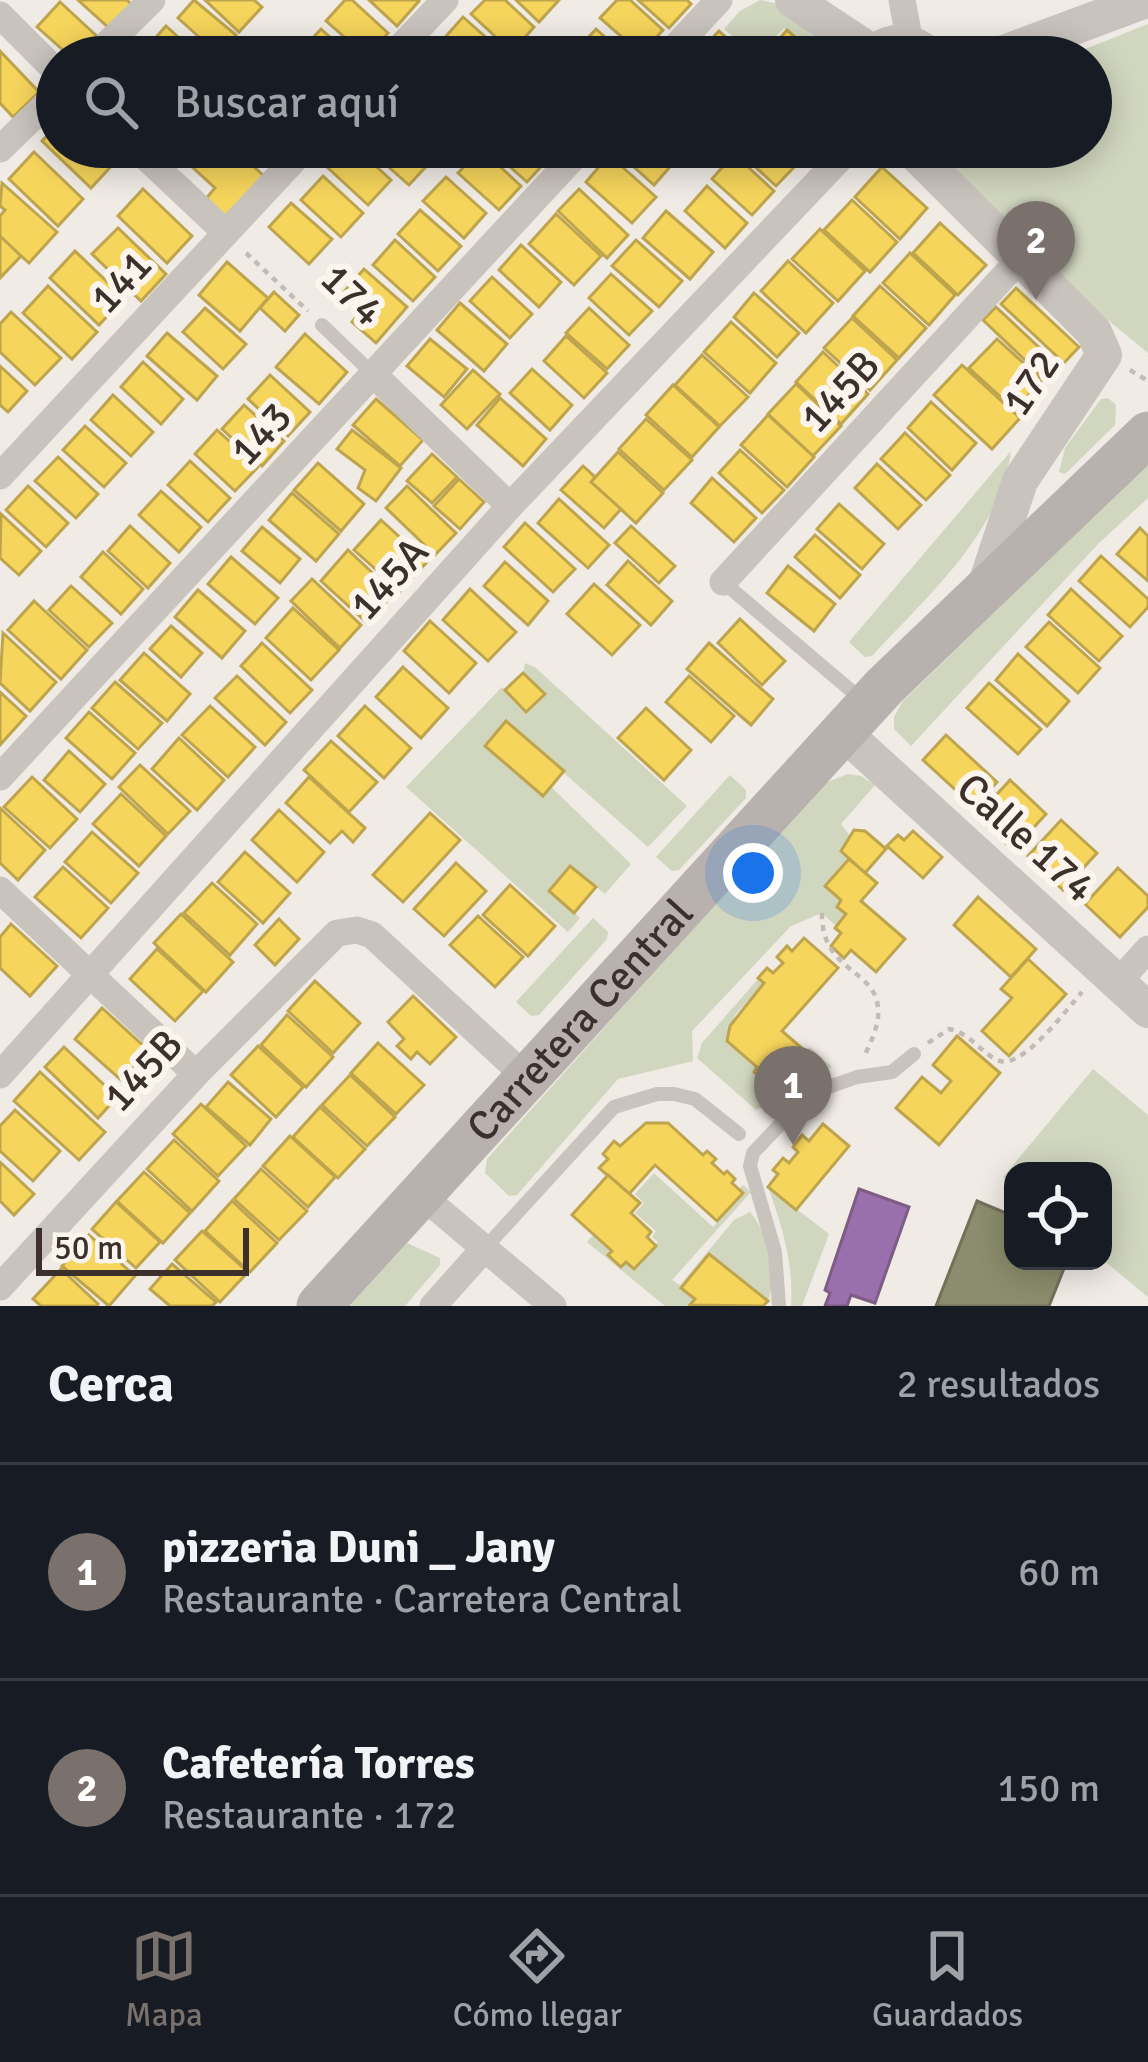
<!DOCTYPE html>
<html lang="es">
<meta charset="utf-8">
<style>
body{margin:0;font-family:Signika,sans-serif;background:#20242c;color:#f1f3f6}
.controls{position:absolute;right:36px;bottom:36px;display:grid;overflow:hidden;border-radius:24px;box-shadow:0 6px 30px #0003}
.controls button{width:108px;height:108px;display:grid;place-items:center;padding:0;border:0;border-bottom:3px solid #363941;background:#171b24;color:#f1f3f6;font:60px sans-serif}
.scale{position:absolute;left:36px;bottom:30px;width:213px;box-sizing:border-box;padding-left:12px;border:6px solid #3b302b;border-top:0;font-size:33px;line-height:42px;white-space:nowrap;color:#3b302b;-webkit-text-stroke:9px #fbf5ee;paint-order:stroke}
.you{position:absolute;left:753px;top:873px;width:42px;height:42px;margin:-30px;border:9px solid #fff;border-radius:50%;background:#1a73e8;box-shadow:0 0 0 18px #1a73e833}
.badge{display:grid;place-items:center;width:78px;height:78px;border-radius:50%;background:#7a716c;color:#fff;font-size:39px;font-weight:700}
.pin{position:absolute;translate:-50% -99px;filter:drop-shadow(0 3px 6px #0008)}
.pin::after{content:'';position:absolute;top:63px;width:42px;height:36px;background:inherit;clip-path:polygon(0 0,100% 0,50% 100%)}
.list{margin:0;padding:0;list-style:none}
h2{display:flex;justify-content:space-between;align-items:center;height:156px;margin:0;padding:0 48px;font-size:51px}
h2 small{font-size:39px;font-weight:400;color:#9ea1a6}
.list li{display:grid;grid-template-columns:78px 1fr auto;gap:36px;align-items:center;box-sizing:border-box;height:216px;padding:0 48px;border-top:3px solid #363941}
.list b{display:block;font-size:45px;white-space:nowrap}
.list p{margin:0;font-size:39px;white-space:nowrap;color:#9ea1a6}
.list em{font-size:39px;font-style:normal;color:#9ea1a6}
.icon{flex:none;width:66px;height:66px;fill:none;stroke:currentColor;stroke-width:2;stroke-linecap:round;stroke-linejoin:round}
.map{position:relative;flex:none;width:1148px;height:1306px;overflow:hidden}
.search{position:absolute;background:#171b24;box-shadow:0 6px 30px #0003;left:36px;right:36px;top:36px;height:132px;display:flex;align-items:center;gap:30px;box-sizing:border-box;padding:0 42px;border-radius:66px;color:#9ea1a6;font-size:45px}
.sheet{height:588px;background:#171b24}
nav{display:flex;justify-content:space-around;align-items:center;box-sizing:border-box;height:168px;border-top:3px solid #363941;background:#171b24;font-size:33px;color:#9ea1a6}
nav a{display:grid;justify-items:center;gap:6px}
nav .on{color:#7a716c}
.map>svg:first-child{display:block}
</style>
<div class="map">
<svg width="1148" height="1306" viewBox="0 0 1148 1306">
<rect width="100%" height="100%" fill="#f0ebe5"/>
<!-- green -->
<g fill="#d1d6bf">
<polygon points="760,0 785,5 837,39 824,57 818,57 784,28 756,57 724,29 740,11"/>
<polygon points="1148,24 1148,353 1057,278 951,168 959,159 947,147 1091,147 1091,57 1065,57"/>
<polygon points="1108,398 1116,405 1115,425 1065,474 1059,472 1065,448 1101,399"/>
<path d="M1011 451C1000 534 926 597 872 656L865 657 849 642Z"/>
<polygon points="1148,464 1148,498 1098,544 911,746 894,729 894,717 902,702"/>
<polygon points="525,663 536,668 687,806 648,847 506,722 550,786 631,864 605,894 570,866 549,891 580,918 568,932 406,787 502,687 526,712 544,694 523,673"/>
<polygon points="848,774 861,776 875,785 841,824 852,838 841,851 849,859 825,886 841,900 837,907 846,914 836,926 822,913 791,926 692,1031 693,1061 618,1079 517,1195 509,1196 485,1173 487,1159 822,784"/>
<polygon points="730,775 746,790 746,798 679,870 672,871 656,857"/>
<polygon points="593,918 608,932 607,939 539,1015 531,1016 516,1002"/>
<polygon points="758,979 763,984 735,1015 727,1040 757,1067 754,1073 762,1079 767,1074 776,1081 810,1047 832,1067 756,1110 697,1058 702,1043"/>
<polygon points="1093,1069 1148,1115 1148,1297 1103,1260 1103,1171 1013,1171 1013,1185 1003,1177"/>
<path d="M654 1173 713 1227 744 1194 739 1189 743 1185 751 1192 672 1280 680 1285 734 1220 750 1212C768 1232 778 1276 768 1301L709 1254 682 1288 695 1299 691 1306H665L587 1242 594 1234 612 1250 609 1256 620 1266 626 1262 635 1269 658 1242 652 1237 656 1231 635 1213 644 1203 635 1194Z"/>
<path d="M768 1187 829 1234 802 1306H791C794 1264 782 1226 768 1187Z"/>
<polygon points="407,1243 440,1258 440,1265 405,1306 350,1306"/>
</g>
<!-- homes -->
<g fill="#f6d55c" stroke="#bea44d" stroke-width="3">
<polygon points="78,0 127,0 133,6 111,30"/>
<polygon points="194,0 236,35 218,54 178,18"/>
<polygon points="205,0 254,0 262,7 239,32"/>
<polygon points="345,0 352,0 388,33 367,57 326,21"/>
<polygon points="369,0 418,0 419,1 397,26"/>
<polygon points="485,0 505,0 534,27 512,52 471,14"/>
<polygon points="516,0 559,0 539,22"/>
<polygon points="617,0 630,0 663,30 641,54 600,18"/>
<polygon points="638,0 687,0 691,4 669,28"/>
<polygon points="60,2 100,39 84,57 71,57 37,27"/>
<polygon points="463,17 508,57 454,57 439,44"/>
<polygon points="166,26 200,57 151,57 144,51"/>
<polygon points="321,29 352,57 303,57 299,53"/>
<polygon points="596,29 627,57 579,57 574,53"/>
<polygon points="787,30 818,57 772,57 767,53"/>
<polygon points="719,31 748,57 696,55"/>
<polygon points="0,51 39,92 13,117 0,103"/>
<polygon points="57,125 57,147 102,147 116,161 91,188 42,141"/>
<polygon points="184,147 233,147 266,178 226,222 204,201 215,188 178,154"/>
<polygon points="347,147 355,147 391,180 368,205 328,168"/>
<polygon points="366,147 420,147 433,159 409,185"/>
<polygon points="488,147 537,147 549,158 527,182"/>
<polygon points="661,147 676,160 654,185 613,148"/>
<polygon points="738,147 782,147 799,162 776,186 736,149"/>
<polygon points="481,149 521,186 499,210 458,173"/>
<polygon points="34,152 83,199 58,226 9,179"/>
<polygon points="734,154 774,191 752,215 712,179"/>
<polygon points="609,155 656,197 632,223 586,182"/>
<polygon points="882,167 927,208 900,239 855,197"/>
<polygon points="323,176 363,213 341,237 301,200"/>
<polygon points="446,177 486,213 464,238 423,201"/>
<polygon points="2,183 57,232 29,263 0,237 0,216 5,210 0,206"/>
<polygon points="707,186 747,223 725,248 685,211"/>
<polygon points="143,189 192,236 167,263 118,216"/>
<polygon points="579,189 628,235 607,258 558,211"/>
<polygon points="852,200 897,242 870,272 824,230"/>
<polygon points="291,203 332,239 309,264 269,227"/>
<polygon points="420,210 461,246 438,271 398,234"/>
<polygon points="666,211 713,252 690,279 643,238"/>
<polygon points="556,214 601,256 574,285 529,244"/>
<polygon points="940,223 986,265 958,295 913,253"/>
<polygon points="118,228 166,274 141,301 92,254"/>
<polygon points="820,229 865,271 838,301 792,259"/>
<polygon points="0,236 21,256 0,278"/>
<polygon points="395,240 435,277 413,301 373,265"/>
<polygon points="636,240 682,281 659,307 612,266"/>
<polygon points="521,245 561,282 539,307 499,270"/>
<polygon points="75,251 124,298 99,325 50,278"/>
<polygon points="910,253 955,295 929,325 883,283"/>
<polygon points="788,261 833,303 806,333 761,291"/>
<polygon points="227,262 268,298 240,331 199,295"/>
<polygon points="364,269 407,307 376,343 352,322 362,311 342,294"/>
<polygon points="611,274 652,311 629,335 589,298"/>
<polygon points="492,277 532,314 510,338 470,301"/>
<polygon points="48,286 97,332 72,359 23,313"/>
<polygon points="880,286 926,328 899,358 853,316"/>
<polygon points="1016,288 1079,347 1064,363 1001,304"/>
<polygon points="274,292 299,315 285,331 260,308"/>
<polygon points="754,293 799,333 777,357 734,317"/>
<polygon points="460,303 507,344 484,371 437,330"/>
<polygon points="996,307 1060,367 1047,381 983,320"/>
<polygon points="205,308 246,344 223,369 183,332"/>
<polygon points="589,308 629,345 607,369 566,333"/>
<polygon points="11,312 61,358 35,385 0,352 0,324"/>
<polygon points="852,318 897,360 870,390 824,348"/>
<polygon points="731,322 776,363 750,393 704,352"/>
<polygon points="167,333 217,376 197,400 147,356"/>
<polygon points="305,334 347,372 319,404 276,367"/>
<polygon points="566,336 607,373 584,398 544,361"/>
<polygon points="430,339 467,369 444,397 407,366"/>
<polygon points="997,339 1042,380 1015,410 969,368"/>
<polygon points="823,352 868,394 841,424 796,382"/>
<polygon points="702,355 748,397 720,426 675,385"/>
<polygon points="143,362 183,399 161,424 121,387"/>
<polygon points="962,365 1020,418 992,449 934,395"/>
<polygon points="0,366 27,391 8,412 0,405"/>
<polygon points="532,369 572,405 550,430 510,393"/>
<polygon points="473,370 500,394 467,429 441,405"/>
<polygon points="270,375 310,412 288,436 248,399"/>
<polygon points="796,384 841,426 813,456 768,414"/>
<polygon points="673,385 719,427 692,457 646,415"/>
<polygon points="113,395 153,432 131,456 91,420"/>
<polygon points="500,398 546,439 523,466 477,425"/>
<polygon points="376,399 423,440 400,466 353,425"/>
<polygon points="931,402 976,443 952,470 908,428"/>
<polygon points="244,405 284,441 262,466 222,429"/>
<polygon points="768,415 814,457 787,487 741,445"/>
<polygon points="646,419 692,460 664,490 619,449"/>
<polygon points="85,426 126,463 104,487 63,450"/>
<polygon points="217,430 258,467 235,491 195,454"/>
<polygon points="352,430 401,468 376,501 358,488 365,470 337,449"/>
<polygon points="905,433 950,475 926,500 881,459"/>
<polygon points="740,450 784,490 762,513 719,473"/>
<polygon points="618,452 663,493 636,523 591,482"/>
<polygon points="432,454 457,477 432,503 407,481"/>
<polygon points="58,457 98,494 76,518 35,481"/>
<polygon points="190,461 230,498 208,522 168,485"/>
<polygon points="318,463 364,504 341,531 294,490"/>
<polygon points="877,464 921,505 898,529 855,488"/>
<polygon points="583,466 595,477 591,482 621,509 604,528 561,490"/>
<polygon points="712,478 756,518 734,542 691,503"/>
<polygon points="459,479 484,502 460,529 434,506"/>
<polygon points="28,486 68,523 46,547 6,510"/>
<polygon points="407,486 456,533 435,555 386,508"/>
<polygon points="161,491 201,527 179,552 139,515"/>
<polygon points="292,493 339,534 316,561 269,520"/>
<polygon points="559,499 609,545 588,568 538,523"/>
<polygon points="839,504 884,544 862,569 817,529"/>
<polygon points="1,514 41,551 19,575 0,558"/>
<polygon points="381,520 427,562 400,591 354,550"/>
<polygon points="525,523 575,569 553,592 504,547"/>
<polygon points="130,526 170,563 148,588 108,551"/>
<polygon points="631,526 675,566 659,583 615,543"/>
<polygon points="262,527 300,559 280,583 242,551"/>
<polygon points="1140,528 1148,536 1148,581 1117,554"/>
<polygon points="815,535 860,575 840,598 795,557"/>
<polygon points="348,550 394,593 366,622 321,581"/>
<polygon points="103,552 143,589 121,614 81,577"/>
<polygon points="1101,556 1148,599 1148,607 1130,627 1079,581"/>
<polygon points="231,557 278,598 255,624 208,584"/>
<polygon points="628,561 672,601 651,625 607,585"/>
<polygon points="505,562 548,601 528,625 484,586"/>
<polygon points="788,566 835,604 814,631 767,593"/>
<polygon points="312,579 361,625 340,648 291,601"/>
<polygon points="594,584 640,625 612,655 567,614"/>
<polygon points="71,586 112,623 89,647 49,610"/>
<polygon points="470,589 516,632 488,661 443,620"/>
<polygon points="1071,589 1122,636 1099,661 1048,615"/>
<polygon points="198,590 245,631 222,658 175,617"/>
<polygon points="34,601 87,650 61,679 8,630"/>
<polygon points="293,608 339,650 311,680 266,638"/>
<polygon points="740,619 785,661 762,685 718,643"/>
<polygon points="430,621 476,663 449,693 404,651"/>
<polygon points="1049,622 1100,668 1078,693 1026,647"/>
<polygon points="171,626 202,653 181,677 150,649"/>
<polygon points="3,633 56,682 30,711 0,683"/>
<polygon points="262,643 312,690 290,713 241,666"/>
<polygon points="709,643 773,699 751,725 687,669"/>
<polygon points="144,653 190,694 167,721 120,680"/>
<polygon points="1018,654 1069,701 1047,726 996,680"/>
<polygon points="403,667 448,708 421,738 376,697"/>
<polygon points="523,673 545,694 526,712 505,690"/>
<polygon points="237,676 286,722 265,745 215,698"/>
<polygon points="689,676 734,716 711,742 666,702"/>
<polygon points="115,682 162,723 138,749 92,708"/>
<polygon points="989,683 1041,729 1018,754 967,708"/>
<polygon points="0,692 26,716 0,745"/>
<polygon points="210,706 255,747 228,777 182,735"/>
<polygon points="365,706 411,748 384,778 338,736"/>
<polygon points="646,708 691,750 664,780 618,738"/>
<polygon points="89,712 135,753 112,779 66,738"/>
<polygon points="506,721 564,771 543,796 485,746"/>
<polygon points="946,735 997,782 974,807 923,760"/>
<polygon points="179,738 224,780 197,810 152,769"/>
<polygon points="331,741 377,782 349,812 304,770"/>
<polygon points="69,751 105,784 80,812 44,780"/>
<polygon points="140,765 190,811 168,834 119,787"/>
<polygon points="32,777 77,819 50,848 4,807"/>
<polygon points="309,777 365,828 353,842 342,831 330,843 286,803"/>
<polygon points="1010,780 1046,814 1013,850 977,816"/>
<polygon points="121,794 166,836 139,866 93,824"/>
<polygon points="0,808 45,850 18,880 0,863"/>
<polygon points="279,810 324,852 297,882 252,840"/>
<polygon points="430,813 460,840 403,902 373,875"/>
<polygon points="1061,820 1097,853 1063,890 1028,856"/>
<polygon points="854,830 865,831 886,849 865,873 841,851"/>
<polygon points="913,831 942,857 923,878 887,846 898,835 904,840"/>
<polygon points="92,832 138,873 111,903 65,862"/>
<polygon points="245,852 290,893 263,923 218,882"/>
<polygon points="849,859 877,883 861,901 905,939 876,972 851,950 844,958 831,946 841,933 835,928 846,914 837,907 841,900 825,886"/>
<polygon points="456,863 486,891 444,936 414,909"/>
<polygon points="570,866 596,887 574,913 549,891"/>
<polygon points="63,867 108,908 81,938 35,897"/>
<polygon points="1118,868 1148,896 1148,907 1120,937 1085,904"/>
<polygon points="212,883 257,924 230,955 184,913"/>
<polygon points="510,885 555,926 528,956 483,915"/>
<polygon points="978,897 1036,949 1011,977 954,925"/>
<polygon points="181,914 233,962 206,992 154,943"/>
<polygon points="478,916 523,957 495,987 450,945"/>
<polygon points="279,919 299,939 275,965 255,945"/>
<polygon points="11,924 57,966 30,996 0,968 0,937"/>
<polygon points="804,938 838,968 782,1031 804,1050 776,1082 767,1074 762,1079 754,1072 757,1067 727,1041 730,1026 764,983 758,978 767,968 773,973 783,963 777,957 787,946 792,951"/>
<polygon points="157,949 203,991 175,1021 130,979"/>
<polygon points="1028,959 1066,994 1009,1056 982,1031 1012,998 1001,989"/>
<polygon points="315,981 360,1023 333,1053 288,1011"/>
<polygon points="413,996 456,1037 430,1064 417,1052 411,1059 397,1046 404,1039 388,1022"/>
<polygon points="102,1008 148,1050 121,1080 75,1039"/>
<polygon points="287,1015 333,1057 306,1087 261,1045"/>
<polygon points="957,1036 1000,1073 939,1145 896,1108 922,1077 941,1093 951,1081 933,1065"/>
<polygon points="378,1043 424,1085 396,1114 351,1073"/>
<polygon points="258,1046 303,1087 276,1117 231,1075"/>
<polygon points="64,1047 117,1097 98,1118 45,1067"/>
<polygon points="40,1072 105,1132 79,1160 14,1101"/>
<polygon points="350,1075 395,1117 367,1146 322,1105"/>
<polygon points="228,1082 271,1119 250,1145 206,1107"/>
<polygon points="201,1104 246,1146 218,1176 173,1134"/>
<polygon points="320,1107 365,1149 338,1178 293,1137"/>
<polygon points="15,1110 60,1151 33,1181 0,1151 0,1126"/>
<polygon points="646,1123 668,1123 703,1155 707,1151 716,1159 712,1163 724,1174 727,1171 735,1179 732,1183 743,1193 717,1221 655,1165 629,1194 599,1168 608,1159 603,1154 614,1141 620,1146"/>
<polygon points="823,1124 849,1146 796,1210 768,1187 778,1174 773,1170 783,1158 789,1163 798,1152 793,1147 802,1135 809,1141"/>
<polygon points="290,1136 335,1177 308,1207 263,1166"/>
<polygon points="174,1140 219,1181 192,1211 147,1169"/>
<polygon points="0,1162 34,1194 14,1215 0,1201"/>
<polygon points="261,1169 307,1211 279,1240 234,1199"/>
<polygon points="144,1172 190,1213 163,1243 117,1201"/>
<polygon points="608,1175 640,1203 631,1213 651,1232 647,1237 656,1246 634,1269 626,1262 621,1267 608,1255 612,1251 572,1215"/>
<polygon points="232,1201 277,1243 250,1272 205,1231"/>
<polygon points="116,1202 160,1242 136,1268 92,1229"/>
<polygon points="202,1231 248,1272 220,1302 175,1260"/>
<polygon points="89,1235 135,1276 109,1306 62,1266"/>
<polygon points="709,1254 768,1301 763,1306 690,1305 695,1299 681,1288"/>
<polygon points="172,1264 216,1302 212,1306 170,1306 150,1289"/>
<polygon points="61,1269 98,1304 96,1306 41,1306 33,1299"/>
</g>
<!-- offices -->
<polygon fill="#9970ab" stroke="#7d5d85" stroke-width="3" points="859,1189 909,1207 875,1303 851,1295 847,1306 825,1306 830,1293 825,1290"/>
<!-- industry -->
<polygon fill="#8c8c6e" stroke="#74705a" stroke-width="3" points="977,1201 1013,1216 1013,1261 1067,1261 1049,1306 936,1306"/>
<g fill="none" stroke-linecap="round" stroke-linejoin="round">
<!-- path -->
<g stroke="#c2bbb6" stroke-width="4.5" stroke-dasharray="6 6" stroke-linecap="butt">
<polyline points="246,253 308,311"/>
<polyline points="1130,370 1148,381"/>
<path d="M822 913C821 972 875 968 878 1008 880 1024 871 1041 865 1055"/>
<path d="M928 1043 949 1029C970 1033 979 1051 997 1060 1021 1072 1066 1010 1082 992"/>
</g>
<!-- service -->
<g stroke="#c9c3be" stroke-width="14">
<polyline points="322,325 373,374"/>
<polyline points="723,582 861,699"/>
<polyline points="484,1249 614,1107 657,1094 674,1094 695,1099 739,1134"/>
<polyline points="779,1306 775,1252 750,1166 753,1153 809,1094 857,1077 892,1072 914,1054"/>
</g>
<!-- minor -->
<g stroke="#c9c3be" stroke-width="27">
<polyline points="902,0 910,43"/>
<polyline points="0,15 57,72"/>
<polyline points="94,57 152,0"/>
<polyline points="391,57 445,0"/>
<polyline points="666,57 719,0"/>
<polyline points="135,147 225,232"/>
<polyline points="0,149 57,94"/>
<polyline points="373,374 510,506"/>
<polyline points="0,476 306,147"/>
<polyline points="723,582 1019,260"/>
<polyline points="0,777 583,147"/>
<polyline points="0,890 196,1074"/>
<polyline points="1118,982 1148,949"/>
<polyline points="0,1075 510,506 851,147"/>
<polyline points="420,1194 553,1306"/>
<polyline points="0,1287 196,1074 337,933 357,930 372,935 527,1078"/>
<polyline points="433,1306 484,1249"/>
</g>
<!-- tertiary -->
<g stroke="#c9c3be" stroke-width="36">
<polyline points="793,0 873,53"/>
<path d="M870 57C889 38 911 38 931 57"/>
<polyline points="993,57 1146,0"/>
<polyline points="909,147 1094,332 1104,355 1020,481 984,590"/>
<polyline points="843,732 1148,1010"/>
</g>
<!-- primary -->
<path stroke="#b8b1ad" stroke-width="45" id="s1" d="M319 1306 884 687 1148 434"/>
</g>
<g text-anchor="middle" dominant-baseline="central" stroke-width="12" stroke-linejoin="round" paint-order="stroke">
<!-- street labels -->
<g font-size="42" fill="#3b302b" stroke="#fbf5ee">
<text transform="translate(121 282) rotate(-47)">141</text>
<text transform="translate(352 295) rotate(44)">174</text>
<text transform="translate(1031 383) rotate(-56)">172</text>
<text transform="translate(840 392) rotate(-47)">145B</text>
<text transform="translate(261 434) rotate(-47)">143</text>
<text transform="translate(389 579) rotate(-48)">145A</text>
<text transform="translate(1026 838) rotate(42)">Calle 174</text>
<text stroke="none"><textPath href="#s1" startOffset="387">Carretera Central</textPath></text>
<text transform="translate(143 1071) rotate(-47)">145B</text>
</g>
</g>
</svg>
<div class="controls">
<button><svg class="icon" aria-label="locate" viewBox="0 0 24 24"><circle cx="12" cy="12" r="6"/><path d="M12 2v4M12 18v4M2 12h4M18 12h4"/></svg></button>
</div>
<div class="scale">50 m</div>
<div class="you"></div>
<div class="pin badge" style="left:793px;top:1145px">1</div>
<div class="pin badge" style="left:1036px;top:300px">2</div>
<div class="search"><svg class="icon" aria-label="search" viewBox="0 0 24 24"><circle cx="10" cy="10" r="6"/><path d="M15 15l6 6"/></svg>Buscar aquí</div>
</div>
<section class="sheet">
<h2>Cerca<small>2 resultados</small></h2>
<ul class="list">
<li><span class="badge">1</span><div><b>pizzeria Duni _ Jany</b><p>Restaurante · Carretera Central</p></div><em>60 m</em></li>
<li><span class="badge">2</span><div><b>Cafetería Torres</b><p>Restaurante · 172</p></div><em>150 m</em></li>
</ul>
</section>
<nav>
<a class="on"><svg class="icon" aria-label="map" viewBox="0 0 24 24"><path d="M3 6l6-2 6 2 6-2v14l-6 2-6-2-6 2zM9 4v14M15 6v14"/></svg>Mapa</a>
<a><svg class="icon" aria-label="directions" viewBox="0 0 24 24"><path d="M12 3l9 9-9 9-9-9zM9 14v-3h6M13 9l2 2-2 2"/></svg>Cómo llegar</a>
<a><svg class="icon" aria-label="saved" viewBox="0 0 24 24"><path d="M7 4h10v16l-5-4-5 4z"/></svg>Guardados</a>
</nav>
